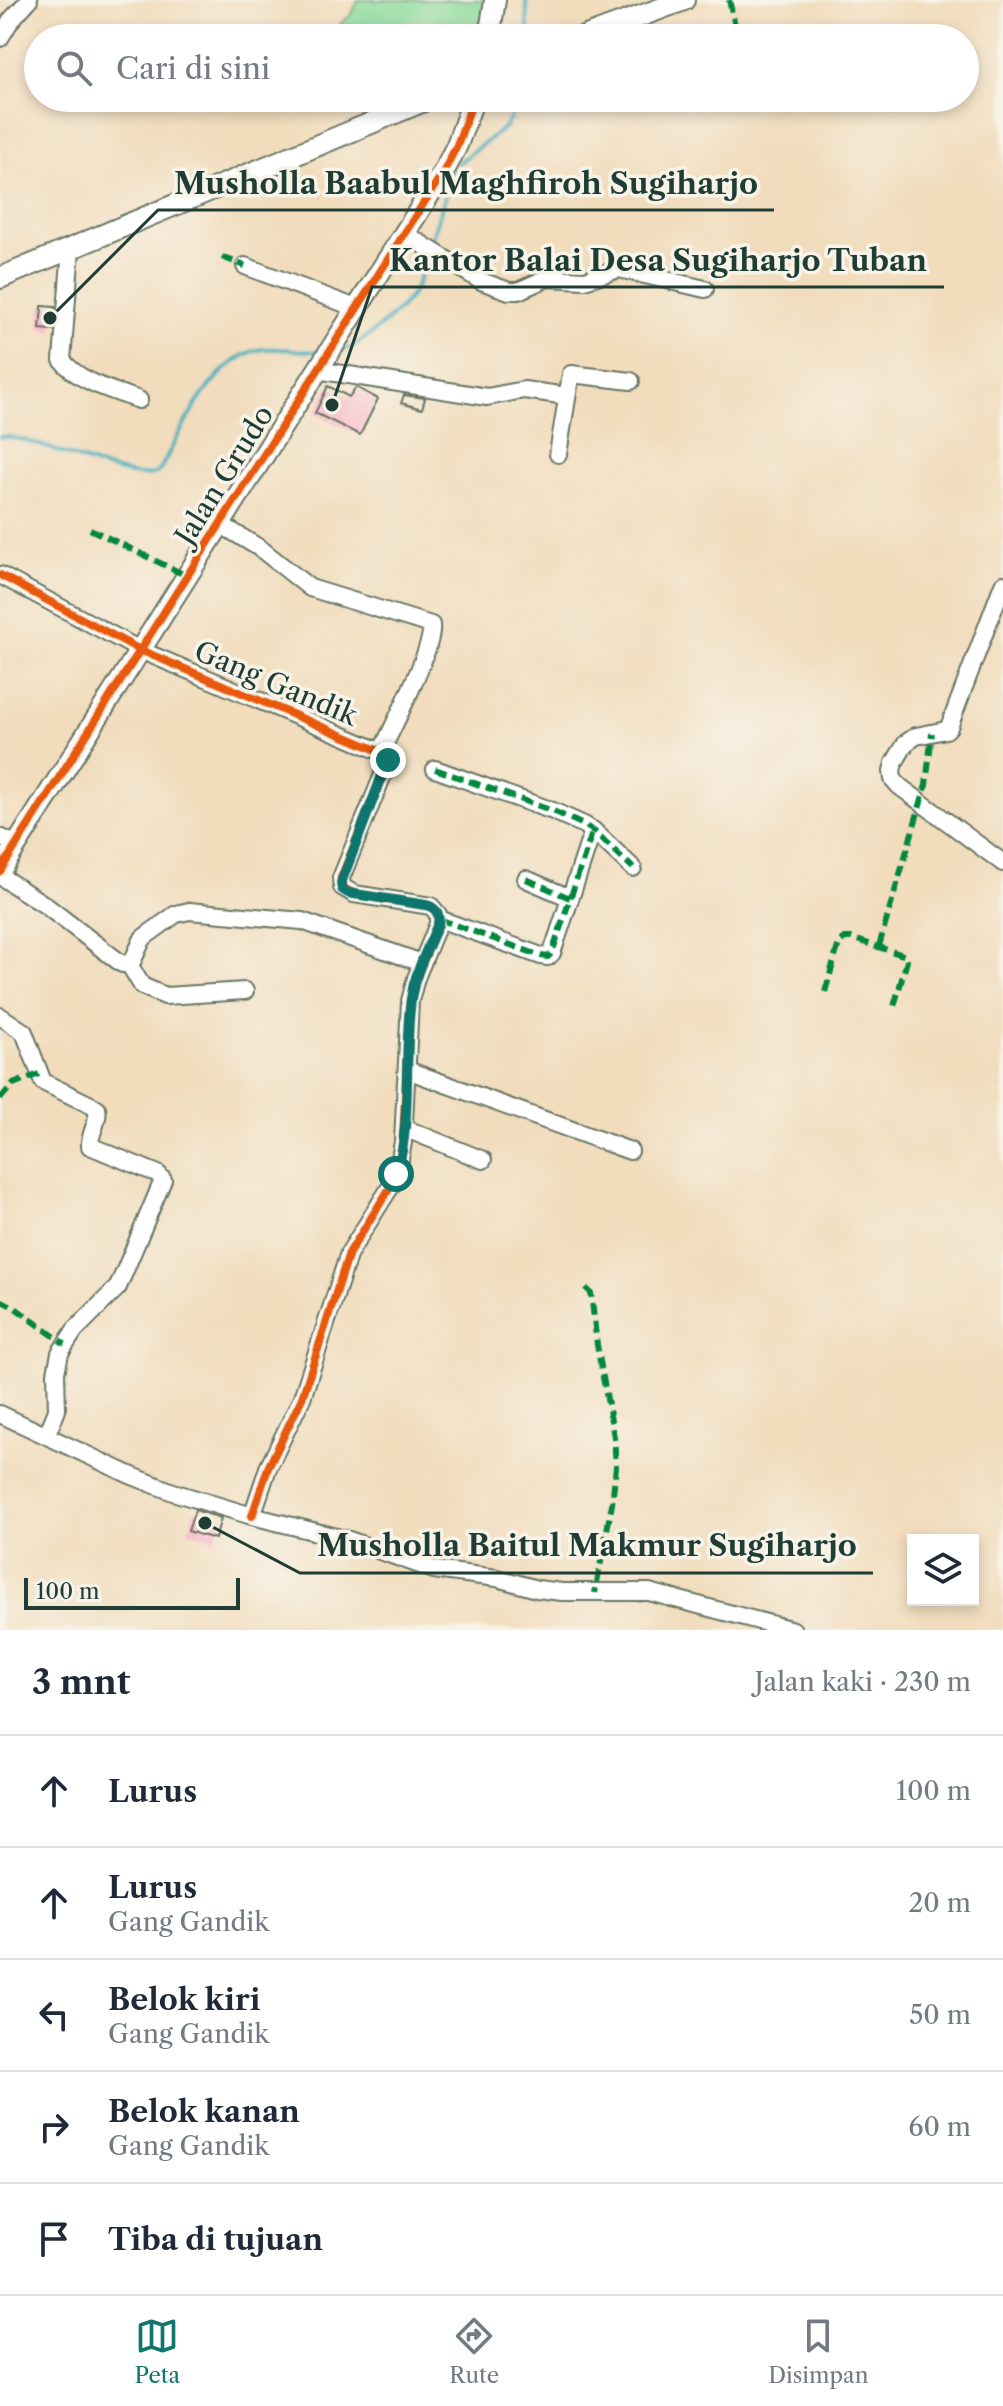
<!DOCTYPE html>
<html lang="id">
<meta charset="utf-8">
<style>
body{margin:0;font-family:"Libre Caslon Text",serif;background:#f2f2f3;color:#1f2937}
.controls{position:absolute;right:24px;bottom:24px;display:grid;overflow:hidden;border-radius:0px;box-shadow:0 4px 12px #0003}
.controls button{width:72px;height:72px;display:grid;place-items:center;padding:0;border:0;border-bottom:2px solid #e0e1e3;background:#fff;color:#1f2937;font:40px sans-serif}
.scale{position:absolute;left:24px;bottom:20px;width:216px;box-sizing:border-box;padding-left:8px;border:4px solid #1f3d34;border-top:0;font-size:22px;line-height:28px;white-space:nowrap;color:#1f3d34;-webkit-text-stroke:6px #f7f3e8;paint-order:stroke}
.stop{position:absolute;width:24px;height:24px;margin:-18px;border:6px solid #0f766e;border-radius:50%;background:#fff}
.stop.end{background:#0f766e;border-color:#fff;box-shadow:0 2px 8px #0008}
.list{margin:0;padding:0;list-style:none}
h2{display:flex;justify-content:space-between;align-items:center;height:104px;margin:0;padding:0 32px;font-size:34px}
h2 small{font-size:26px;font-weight:400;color:#747a83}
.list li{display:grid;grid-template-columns:52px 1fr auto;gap:24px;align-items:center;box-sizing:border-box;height:112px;padding:0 32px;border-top:2px solid #e0e1e3}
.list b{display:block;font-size:30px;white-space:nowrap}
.list p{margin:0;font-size:26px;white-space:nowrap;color:#747a83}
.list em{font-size:26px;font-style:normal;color:#747a83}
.icon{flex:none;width:44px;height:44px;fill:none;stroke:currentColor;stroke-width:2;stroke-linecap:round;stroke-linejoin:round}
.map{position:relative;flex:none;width:1003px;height:1630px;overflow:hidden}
.search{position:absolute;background:#fff;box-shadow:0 4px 12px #0003;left:24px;right:24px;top:24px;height:88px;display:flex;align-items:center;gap:20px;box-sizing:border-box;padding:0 28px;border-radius:44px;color:#747a83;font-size:30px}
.sheet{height:664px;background:#fff}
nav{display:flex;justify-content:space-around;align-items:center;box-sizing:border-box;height:112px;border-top:2px solid #e0e1e3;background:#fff;font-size:22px;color:#747a83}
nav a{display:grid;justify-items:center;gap:4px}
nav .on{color:#0f766e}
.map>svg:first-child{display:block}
</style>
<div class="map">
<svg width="1003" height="1630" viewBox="0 0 1003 1630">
<rect width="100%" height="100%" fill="#f7f3e8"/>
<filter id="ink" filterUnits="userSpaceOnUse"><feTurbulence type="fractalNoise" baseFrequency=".0125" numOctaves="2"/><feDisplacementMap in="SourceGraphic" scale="16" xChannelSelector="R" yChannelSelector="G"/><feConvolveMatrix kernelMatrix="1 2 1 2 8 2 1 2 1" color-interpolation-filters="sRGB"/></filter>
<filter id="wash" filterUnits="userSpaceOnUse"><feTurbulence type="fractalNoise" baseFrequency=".006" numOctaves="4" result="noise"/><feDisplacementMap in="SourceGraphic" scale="32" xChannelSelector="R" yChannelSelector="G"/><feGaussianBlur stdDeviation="1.8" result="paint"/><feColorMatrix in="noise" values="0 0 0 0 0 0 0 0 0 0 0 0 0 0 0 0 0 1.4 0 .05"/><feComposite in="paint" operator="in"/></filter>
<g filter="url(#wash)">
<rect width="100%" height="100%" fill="#f1dcbb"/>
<!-- green -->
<polygon fill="#88d999" stroke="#548b66" stroke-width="2" points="358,0 488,0 482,38 345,38 340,24 352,14"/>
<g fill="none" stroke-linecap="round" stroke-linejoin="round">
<!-- stream -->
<g stroke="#40adbe" stroke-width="4">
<polyline points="526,0 529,38"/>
<polyline points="458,163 505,127 510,119 517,98"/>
<polyline points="430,243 454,171"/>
<path d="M337 352C357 350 400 311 412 294 420 281 423 265 428 251"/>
<path d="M0 437C33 433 139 493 160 470 180 432 212 362 257 350 276 346 300 352 320 352"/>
</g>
</g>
<g id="blocks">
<!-- building -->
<g fill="#f8a3bd">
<polygon points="42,306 55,307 53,330 40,329"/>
<polygon points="328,386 349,397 356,387 378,399 360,435 315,413"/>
<polygon points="404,395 425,398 422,409 401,403"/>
<polygon points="195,1510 221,1518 215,1539 188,1531"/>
</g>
</g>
</g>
<g filter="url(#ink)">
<use href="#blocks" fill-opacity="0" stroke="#687563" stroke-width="2"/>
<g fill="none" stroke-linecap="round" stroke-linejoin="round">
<defs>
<g id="minor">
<polyline points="0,38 11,20 29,0"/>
<polyline points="404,233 481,281 509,291 518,291 547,278 585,280 619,269 705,289"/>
<path d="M71 249 62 360C78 382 114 391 139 400"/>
<polyline points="245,266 356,308"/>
<polyline points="317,370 487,397 524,390 567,396"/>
<polyline points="558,454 571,374 631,381"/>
<path d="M220 524 261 549 310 588 431 625C435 647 392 728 381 752"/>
<polyline points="0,575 140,650 384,753 388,758 387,765 341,878 342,887 354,894 431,906 438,914 438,924 416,978 410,1001 403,1142 399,1165 391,1186 349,1253 302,1398 268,1468 252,1516"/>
<polyline points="1003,584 949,727 946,730 916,736 906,743 894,763 892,771 893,779 899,786 1003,863"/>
<polyline points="435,769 553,811 584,825 595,832 633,868"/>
<polyline points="0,837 17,845"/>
<polyline points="0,876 45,905 122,964 132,962 143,938 176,914 189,911 302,921 422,963"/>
<polyline points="526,879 570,898"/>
<polyline points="439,919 541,956 548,957 552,953 593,830"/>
<polyline points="129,964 142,986 165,996 245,991"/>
<path d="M0 1016 24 1032 43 1082 97 1108C100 1121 89 1133 90 1146L158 1174 163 1180 118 1287 75 1330 60 1353 56 1373 57 1410 47 1435"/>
<polyline points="407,1070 630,1151"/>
<polyline points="404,1128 483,1160"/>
<polyline points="0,1414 130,1475 173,1492 252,1516 349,1540 434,1570 497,1578 537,1589 562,1592 649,1592 793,1630"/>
</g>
<g id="tertiary">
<polyline points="489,38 495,0"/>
<polyline points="581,38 684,0"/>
<polyline points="0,278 431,98"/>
<polyline points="0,871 444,171 457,145 474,98"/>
</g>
</defs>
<!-- minor casing -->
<use href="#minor" stroke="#687563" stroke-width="20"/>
<!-- tertiary casing -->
<use href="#tertiary" stroke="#687563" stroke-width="24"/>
<!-- minor -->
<use href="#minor" stroke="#fff" stroke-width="16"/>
<!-- tertiary -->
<use href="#tertiary" stroke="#fff" stroke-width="20"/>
<!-- quiet -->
<g stroke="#00873e" stroke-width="6" stroke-dasharray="12 6" stroke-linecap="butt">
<polyline points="729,0 738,38"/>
<polyline points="222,257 245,266"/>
<polyline points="90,529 187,576"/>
<polyline points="435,769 553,811 584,825 595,832 633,868"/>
<polyline points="526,879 570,898"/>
<polyline points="439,919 541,956 548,957 552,953 593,830"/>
<polyline points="879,946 926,785 932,733"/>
<polyline points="825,992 839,943 845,938 851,938 906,956 907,961 893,1010"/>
<polyline points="0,1099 13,1084 39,1074"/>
<polyline points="586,1288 591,1293 597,1345 614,1437 616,1466 612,1504 595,1593"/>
<polyline points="0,1300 14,1307 65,1344"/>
</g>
<defs>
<g id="cycleway">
<polyline points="0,575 140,650 384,753 388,758 387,765 341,878 342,887 354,894 431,906 438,914 438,924 416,978 410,1001 403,1142 399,1165 391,1186 349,1253 302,1398 268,1468 252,1516"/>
<polyline points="0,871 444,171 457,145 474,98"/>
</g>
</defs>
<!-- cycleway casing -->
<use href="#cycleway" stroke="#f7f3e8" stroke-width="13"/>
<!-- cycleway -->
<use href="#cycleway" stroke="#e8590c" stroke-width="8"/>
</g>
</g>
<g fill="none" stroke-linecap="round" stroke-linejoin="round" filter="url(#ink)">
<!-- route -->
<path stroke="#0f766e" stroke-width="10" d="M388 760 341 883 342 889 348 893 426 905C437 908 440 914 438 924 428 948 414 974 411 1000 403 1053 413 1125 396 1174"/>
</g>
<g text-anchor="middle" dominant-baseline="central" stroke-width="7" stroke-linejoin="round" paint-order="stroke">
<!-- street labels -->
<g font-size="28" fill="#1f3d34" stroke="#f7f3e8">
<text transform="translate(224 475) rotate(-58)">Jalan Grudo</text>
<text transform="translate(276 683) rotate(23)">Gang Gandik</text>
</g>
</g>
<!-- callouts -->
<path fill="none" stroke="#1f3d34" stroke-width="3" d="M50 318L158 210H774M332 405L372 287H944M205 1523L300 1573H873"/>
<g fill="#1f3d34" stroke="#f7f3e8" stroke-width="3">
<circle cx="50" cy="318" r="8"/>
<circle cx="332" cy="405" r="8"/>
<circle cx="205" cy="1523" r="8"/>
</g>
<g font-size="30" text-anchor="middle" font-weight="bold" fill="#1f3d34" stroke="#f7f3e8" stroke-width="7" stroke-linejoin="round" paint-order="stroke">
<text x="466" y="194">Musholla Baabul Maghfiroh Sugiharjo</text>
<text x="658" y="271">Kantor Balai Desa Sugiharjo Tuban</text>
<text x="587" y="1556">Musholla Baitul Makmur Sugiharjo</text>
</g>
</svg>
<div class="controls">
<button><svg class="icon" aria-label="layers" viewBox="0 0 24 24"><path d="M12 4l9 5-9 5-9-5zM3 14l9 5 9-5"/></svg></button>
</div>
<div class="scale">100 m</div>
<div class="stop" style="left:396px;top:1174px"></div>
<div class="stop end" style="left:388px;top:760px"></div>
<div class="search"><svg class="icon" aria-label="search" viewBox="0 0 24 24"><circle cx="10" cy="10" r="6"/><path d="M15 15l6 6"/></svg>Cari di sini</div>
</div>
<section class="sheet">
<h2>3 mnt<small>Jalan kaki · 230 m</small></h2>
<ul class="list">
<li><svg class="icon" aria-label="ahead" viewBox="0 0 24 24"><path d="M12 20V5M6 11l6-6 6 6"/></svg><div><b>Lurus</b></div><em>100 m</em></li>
<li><svg class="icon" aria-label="ahead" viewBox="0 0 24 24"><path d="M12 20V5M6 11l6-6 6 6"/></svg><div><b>Lurus</b><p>Gang Gandik</p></div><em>20 m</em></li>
<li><svg class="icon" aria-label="left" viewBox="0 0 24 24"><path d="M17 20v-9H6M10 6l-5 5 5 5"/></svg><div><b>Belok kiri</b><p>Gang Gandik</p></div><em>50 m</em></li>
<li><svg class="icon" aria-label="right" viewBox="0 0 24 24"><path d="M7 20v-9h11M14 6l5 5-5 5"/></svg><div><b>Belok kanan</b><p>Gang Gandik</p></div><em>60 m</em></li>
<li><svg class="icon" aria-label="arrive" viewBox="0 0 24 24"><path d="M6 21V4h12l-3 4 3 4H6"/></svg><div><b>Tiba di tujuan</b></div></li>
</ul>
</section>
<nav>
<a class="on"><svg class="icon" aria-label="map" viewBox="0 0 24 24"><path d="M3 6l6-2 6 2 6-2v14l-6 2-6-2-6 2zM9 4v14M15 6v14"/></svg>Peta</a>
<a><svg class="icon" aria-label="directions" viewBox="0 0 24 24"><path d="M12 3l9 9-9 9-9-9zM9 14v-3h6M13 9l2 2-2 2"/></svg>Rute</a>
<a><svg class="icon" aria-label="saved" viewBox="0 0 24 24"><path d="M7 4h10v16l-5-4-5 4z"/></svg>Disimpan</a>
</nav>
